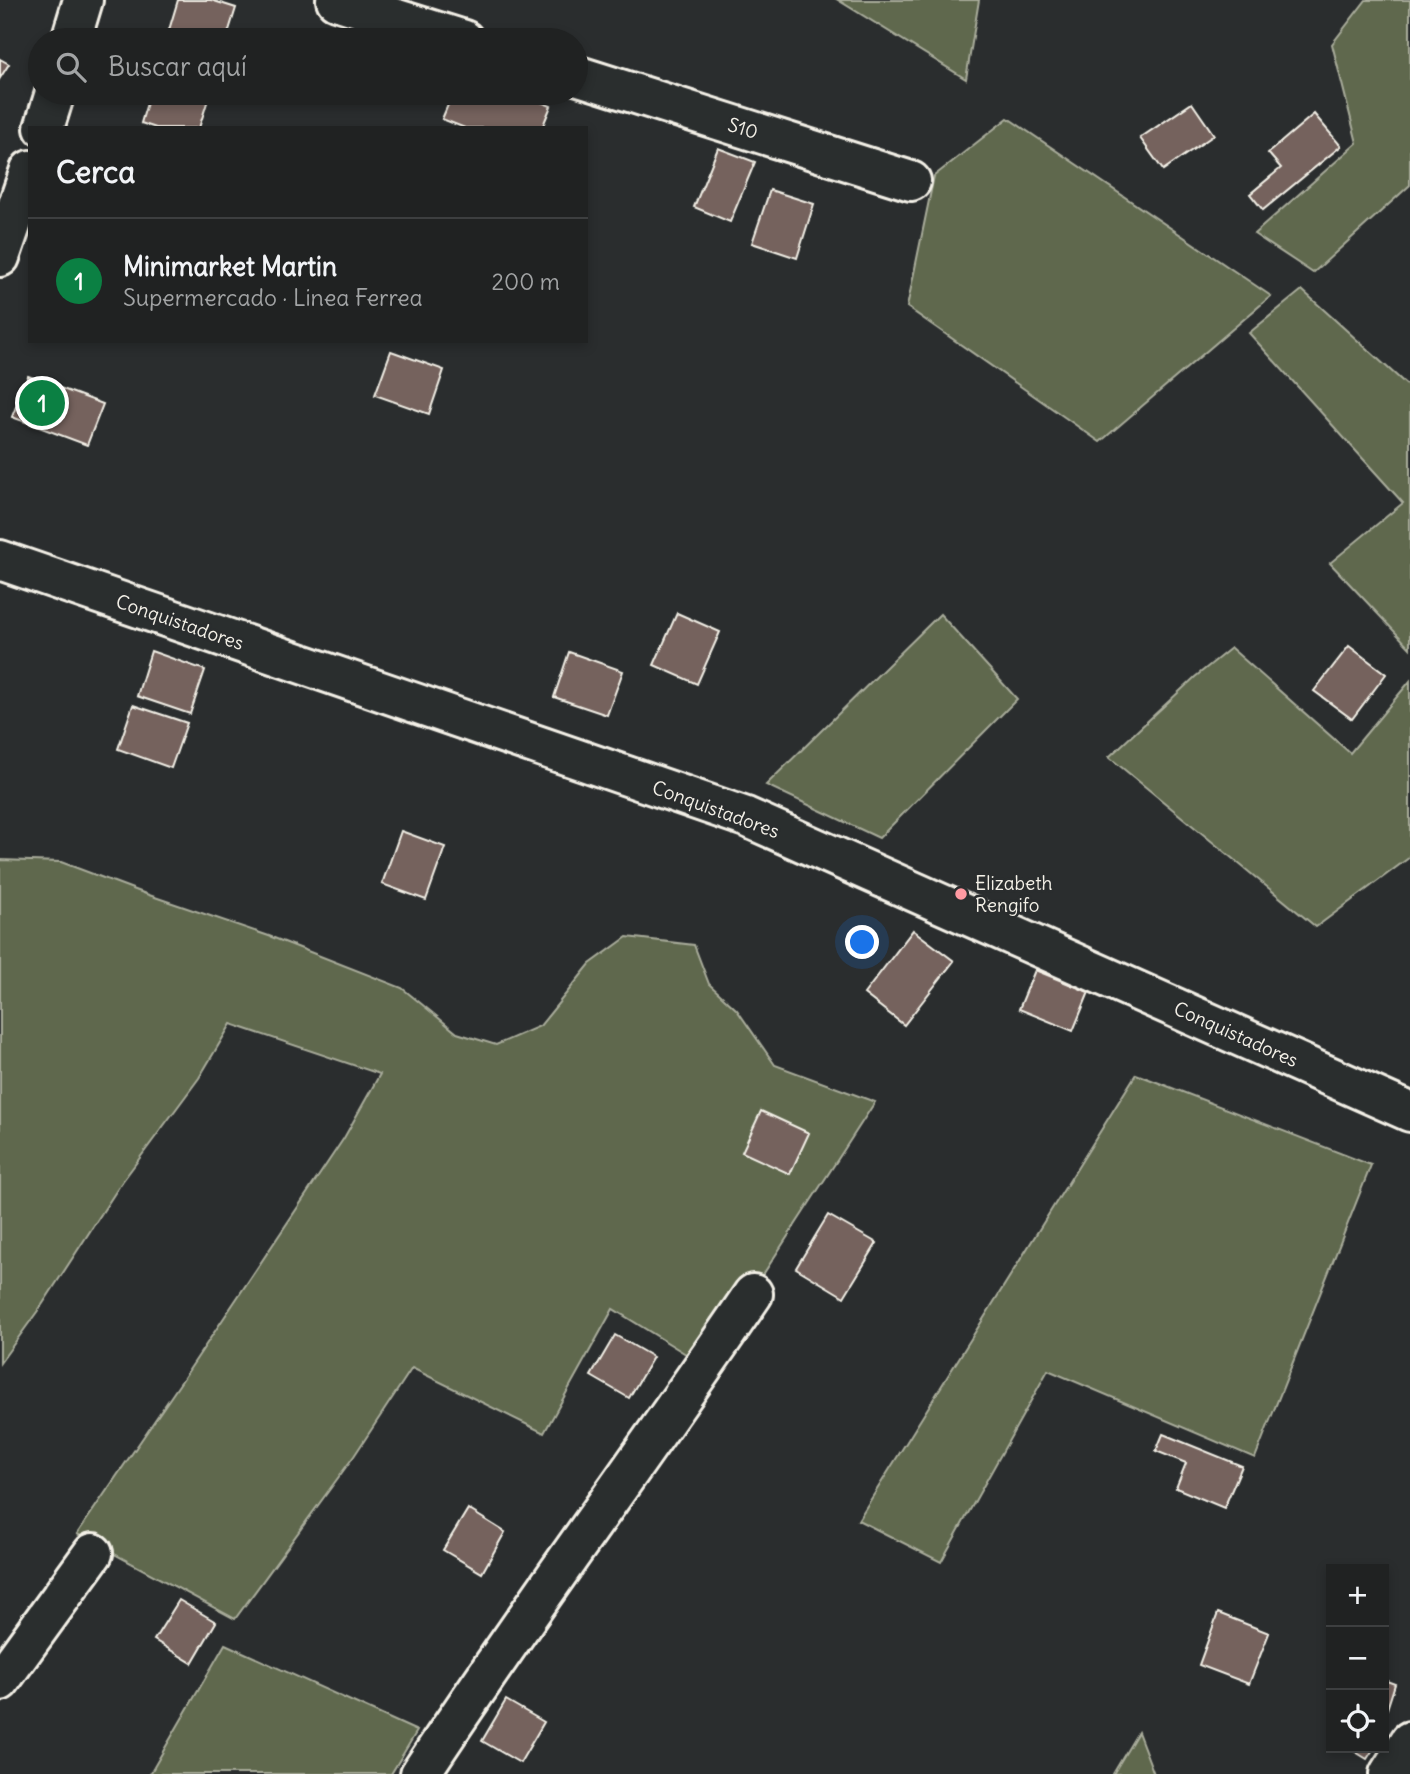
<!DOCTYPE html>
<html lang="es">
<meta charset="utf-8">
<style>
body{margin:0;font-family:Delius,sans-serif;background:#2d2f2f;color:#f1f3f6}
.controls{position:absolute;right:21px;bottom:21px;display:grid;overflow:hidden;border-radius:0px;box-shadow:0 4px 10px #0003}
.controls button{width:63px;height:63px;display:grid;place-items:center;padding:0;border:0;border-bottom:2px solid #3d3f40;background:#202222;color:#f1f3f6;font:35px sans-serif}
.you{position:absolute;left:863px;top:943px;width:24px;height:24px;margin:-18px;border:5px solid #fff;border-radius:50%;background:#1a73e8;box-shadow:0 0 0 10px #1a73e833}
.badge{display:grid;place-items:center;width:46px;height:46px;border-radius:50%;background:#0b8043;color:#fff;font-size:23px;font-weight:700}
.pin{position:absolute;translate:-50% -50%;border:4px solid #fff;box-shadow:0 2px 7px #0006}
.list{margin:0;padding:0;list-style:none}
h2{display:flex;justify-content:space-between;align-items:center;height:91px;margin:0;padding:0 28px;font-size:30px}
h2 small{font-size:23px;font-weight:400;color:#a2a4a5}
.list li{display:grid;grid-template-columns:46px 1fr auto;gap:21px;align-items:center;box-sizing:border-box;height:126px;padding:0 28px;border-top:2px solid #3d3f40}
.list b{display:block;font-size:26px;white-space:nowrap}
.list p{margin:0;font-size:23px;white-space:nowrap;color:#a2a4a5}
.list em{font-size:23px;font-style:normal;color:#a2a4a5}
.icon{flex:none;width:38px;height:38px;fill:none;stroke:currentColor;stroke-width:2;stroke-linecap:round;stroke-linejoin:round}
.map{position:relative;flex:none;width:1410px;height:1774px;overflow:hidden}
.search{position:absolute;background:#202222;box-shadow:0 4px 10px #0003;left:28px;top:28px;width:560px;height:77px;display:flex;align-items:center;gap:18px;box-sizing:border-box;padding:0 24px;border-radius:38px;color:#a2a4a5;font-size:26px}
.panel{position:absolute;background:#202222;box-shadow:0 4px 10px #0003;left:28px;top:126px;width:560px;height:217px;border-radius:0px}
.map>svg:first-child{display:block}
</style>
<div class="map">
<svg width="1410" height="1774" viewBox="0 0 1410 1774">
<rect width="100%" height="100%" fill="#2a2d2e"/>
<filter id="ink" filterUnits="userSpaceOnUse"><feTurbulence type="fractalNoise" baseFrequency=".0143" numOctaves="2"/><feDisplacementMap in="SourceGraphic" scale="14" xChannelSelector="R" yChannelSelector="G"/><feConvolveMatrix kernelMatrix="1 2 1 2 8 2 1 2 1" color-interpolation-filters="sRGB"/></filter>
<g filter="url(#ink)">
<!-- green -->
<g fill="#5e674e" stroke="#a9ac9b" stroke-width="2">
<polygon points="838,0 979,0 966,79"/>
<polygon points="1366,0 1410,0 1410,185 1313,273 1254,234 1357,143 1332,44"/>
<polygon points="1008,118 1271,296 1100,442 907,307 934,176"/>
<polygon points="1302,290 1410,388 1410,648 1330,563 1403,503 1249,333"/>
<polygon points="940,614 1017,699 879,838 766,785"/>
<polygon points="1231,648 1350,753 1410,681 1410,857 1316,927 1109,757 1195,677"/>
<polygon points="0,860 61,862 146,894 269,936 402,988 457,1033 496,1045 540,1026 590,964 627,937 694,945 709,984 737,1010 775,1065 875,1102 751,1293 702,1364 613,1309 544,1433 412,1368 354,1456 235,1619 77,1534 183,1379 344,1138 380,1074 231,1024 199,1078 122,1182 42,1305 0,1363"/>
<polygon points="1136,1074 1371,1165 1255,1458 1048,1370 941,1562 858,1520"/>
<polygon points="225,1644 417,1731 391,1774 150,1774"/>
<polygon points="1138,1732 1154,1774 1113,1774"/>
</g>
<!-- building -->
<g fill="#74625d" stroke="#f4f1e8" stroke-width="2">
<polygon points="178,0 211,0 236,8 226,40 166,40"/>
<polygon points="0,59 9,64 0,78"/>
<polygon points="150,93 210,93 199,128 156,128 141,123"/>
<polygon points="453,93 518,93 551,106 542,128 465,128 442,119"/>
<polygon points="1192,103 1214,135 1163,170 1140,138"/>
<polygon points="1314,114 1341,146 1263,210 1250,194 1281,168 1268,153"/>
<polygon points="718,148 755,162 730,222 694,207"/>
<polygon points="770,190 814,204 797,258 752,243"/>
<polygon points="391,351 444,370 429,414 375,395"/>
<polygon points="28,376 103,404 87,445 12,417"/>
<polygon points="677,613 720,632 697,684 654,665"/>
<polygon points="1349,646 1386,674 1352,719 1314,691"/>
<polygon points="151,651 205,670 190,714 137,696"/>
<polygon points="569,652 623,671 607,715 554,697"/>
<polygon points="133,705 187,723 171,768 118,749"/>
<polygon points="401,831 445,847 426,900 382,884"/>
<polygon points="913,930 954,961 904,1025 864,994"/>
<polygon points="1035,970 1089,992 1073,1031 1019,1009"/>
<polygon points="761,1111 809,1133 790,1174 742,1152"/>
<polygon points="828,1215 877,1243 844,1297 796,1268"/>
<polygon points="615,1335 653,1357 629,1398 591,1376"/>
<polygon points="1163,1434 1242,1466 1224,1508 1176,1488 1186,1463 1156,1451"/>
<polygon points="468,1509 505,1532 482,1573 443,1550"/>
<polygon points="179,1600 216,1622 192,1663 154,1640"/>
<polygon points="1218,1613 1269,1633 1249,1684 1199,1665"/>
<polygon points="1384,1680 1395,1684 1387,1709 1384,1708"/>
<polygon points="506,1700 544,1722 520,1763 482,1741"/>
<polygon points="1349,1748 1374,1748 1367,1759"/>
</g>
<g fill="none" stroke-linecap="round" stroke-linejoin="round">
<defs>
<g id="minor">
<polyline points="336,0 464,40"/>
<polyline points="71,40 83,0"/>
<polyline points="576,75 911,181"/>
<polyline points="44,128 55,93"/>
<polyline points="0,257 30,170"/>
<polyline points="0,560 746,817 1410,1112"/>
<polyline points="0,1681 93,1553"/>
<path d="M420 1774C527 1611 644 1455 753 1294"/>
<polyline points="1389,1774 1410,1741"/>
</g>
</defs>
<!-- minor casing -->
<use href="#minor" stroke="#f4f1e8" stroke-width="44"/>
<!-- minor -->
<use href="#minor" stroke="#2a2d2e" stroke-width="38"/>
</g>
</g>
<!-- markers -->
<circle fill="#ff9aa2" stroke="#2a2d2e" stroke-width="2.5" cx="961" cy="894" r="7"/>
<g text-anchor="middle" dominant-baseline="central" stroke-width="5" stroke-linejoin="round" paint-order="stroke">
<!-- street labels -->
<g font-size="19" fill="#f4f1e8" stroke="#2a2d2e">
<text transform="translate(743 128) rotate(17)">S10</text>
<text transform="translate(180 622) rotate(19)">Conquistadores</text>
<text transform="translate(716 809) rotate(20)">Conquistadores</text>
<text transform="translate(1236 1034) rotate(24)">Conquistadores</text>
</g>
<!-- poi labels -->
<g font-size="19" fill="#f4f1e8" stroke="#2a2d2e" text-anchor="start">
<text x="975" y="883">Elizabeth<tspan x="975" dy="22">Rengifo</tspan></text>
</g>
</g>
</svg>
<div class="controls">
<button>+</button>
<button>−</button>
<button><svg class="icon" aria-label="locate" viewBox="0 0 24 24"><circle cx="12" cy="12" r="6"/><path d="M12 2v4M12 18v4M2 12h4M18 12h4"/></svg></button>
</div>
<div class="you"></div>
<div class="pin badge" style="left:42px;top:403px">1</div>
<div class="search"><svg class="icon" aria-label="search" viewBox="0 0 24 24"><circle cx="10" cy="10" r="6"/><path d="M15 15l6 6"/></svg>Buscar aquí</div>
<section class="panel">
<h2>Cerca<small></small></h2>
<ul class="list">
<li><span class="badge">1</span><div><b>Minimarket Martin</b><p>Supermercado · Linea Ferrea</p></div><em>200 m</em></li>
</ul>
</section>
</div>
